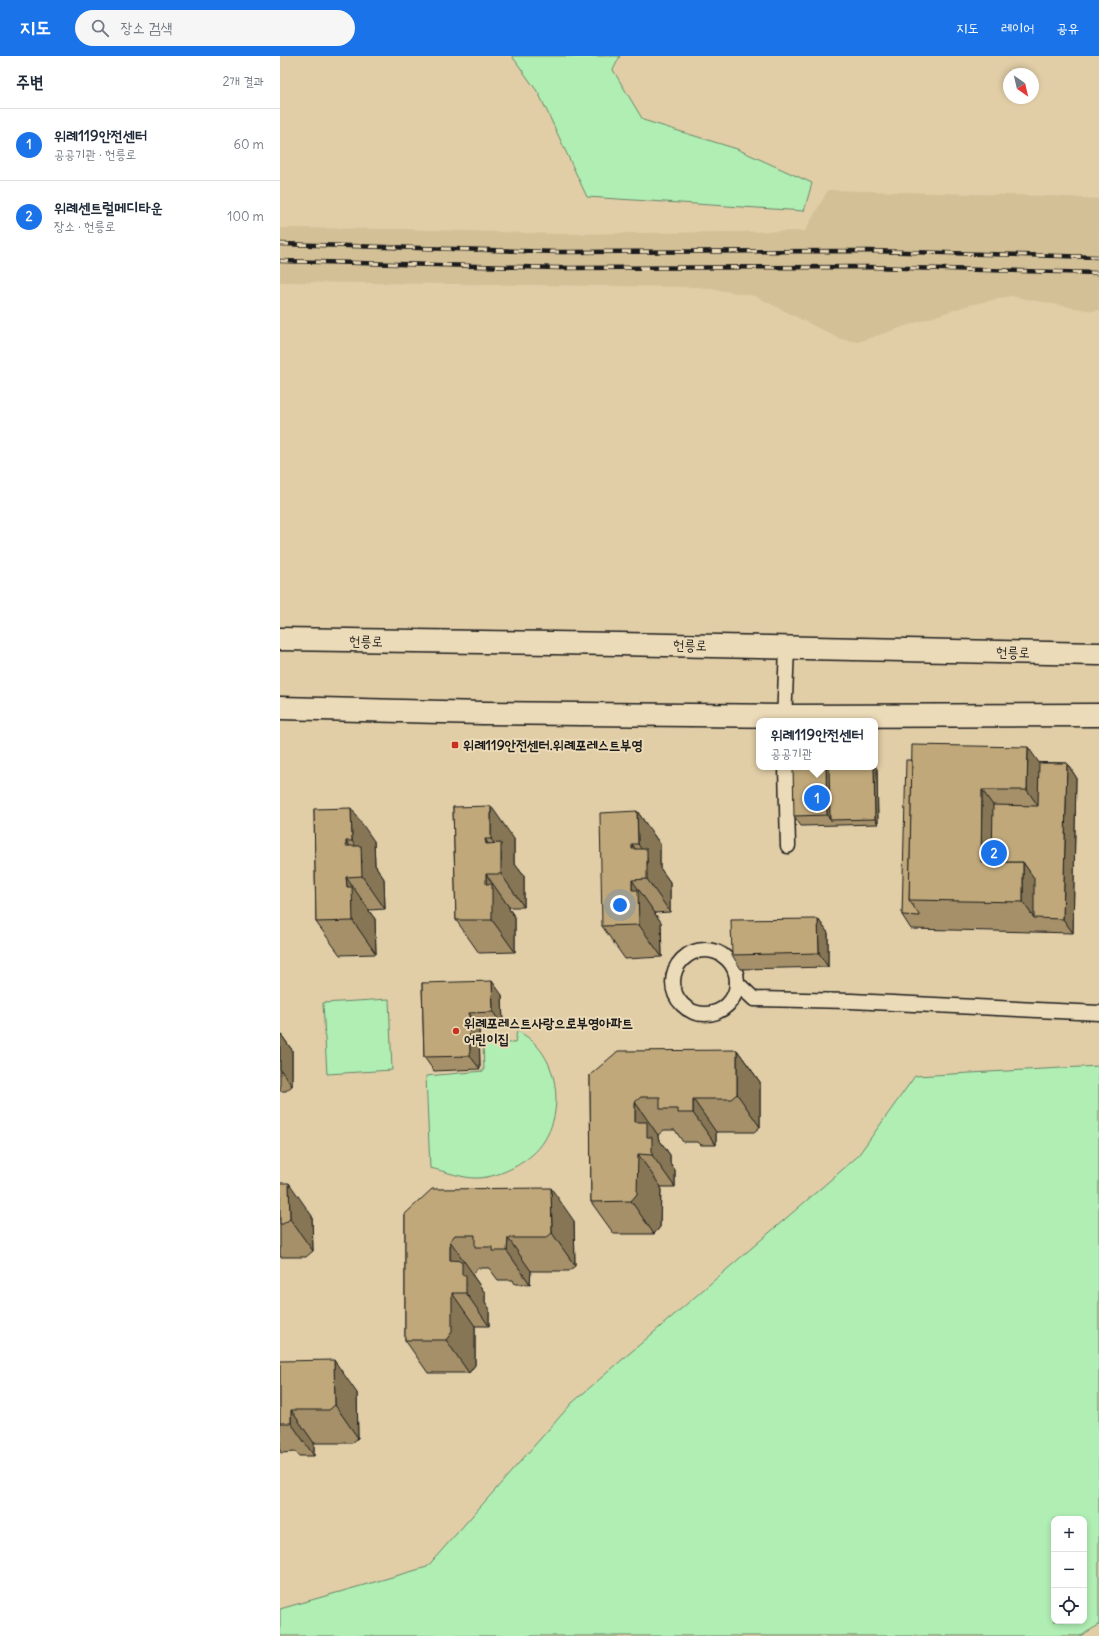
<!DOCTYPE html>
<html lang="ko">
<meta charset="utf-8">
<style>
body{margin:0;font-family:Delius,"Poor Story",sans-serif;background:#f6f6f7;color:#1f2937}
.controls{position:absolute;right:12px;bottom:12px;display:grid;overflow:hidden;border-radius:8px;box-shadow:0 2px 6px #0003}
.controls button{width:36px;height:36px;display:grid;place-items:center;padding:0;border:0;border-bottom:1px solid #e0e1e3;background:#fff;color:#1f2937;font:20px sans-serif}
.compass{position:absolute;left:723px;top:12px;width:36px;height:36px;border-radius:50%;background:#fff;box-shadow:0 2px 6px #0003;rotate:146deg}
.you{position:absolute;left:340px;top:849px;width:14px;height:14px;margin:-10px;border:3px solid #fff;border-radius:50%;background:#1a73e8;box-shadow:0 0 0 6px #1a73e833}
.badge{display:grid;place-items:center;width:26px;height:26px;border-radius:50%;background:#1a73e8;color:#fff;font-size:13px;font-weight:700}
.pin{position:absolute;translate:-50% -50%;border:2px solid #fff;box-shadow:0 1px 4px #0006}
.popup{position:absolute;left:476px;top:662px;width:122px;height:52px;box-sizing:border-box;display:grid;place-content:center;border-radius:8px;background:#fff;filter:drop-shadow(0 1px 3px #0005);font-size:13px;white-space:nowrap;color:#747a83}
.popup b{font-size:15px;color:#1f2937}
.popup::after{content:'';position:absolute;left:50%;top:100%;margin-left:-8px;border:8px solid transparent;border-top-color:#fff}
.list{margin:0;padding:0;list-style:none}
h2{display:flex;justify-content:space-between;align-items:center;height:52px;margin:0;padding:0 16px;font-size:17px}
h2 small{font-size:13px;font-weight:400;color:#747a83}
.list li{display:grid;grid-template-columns:26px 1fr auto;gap:12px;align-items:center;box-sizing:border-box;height:72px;padding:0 16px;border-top:1px solid #e0e1e3}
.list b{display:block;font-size:15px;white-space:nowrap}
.list p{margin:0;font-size:13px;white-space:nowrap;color:#747a83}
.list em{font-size:13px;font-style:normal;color:#747a83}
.icon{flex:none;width:22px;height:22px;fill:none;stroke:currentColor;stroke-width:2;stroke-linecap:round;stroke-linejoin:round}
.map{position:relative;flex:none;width:819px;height:1580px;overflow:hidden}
header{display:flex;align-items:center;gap:24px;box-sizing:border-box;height:56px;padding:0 20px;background:#1a73e8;color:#fff}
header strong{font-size:19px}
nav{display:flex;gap:22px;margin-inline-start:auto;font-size:14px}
.search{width:280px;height:36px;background:#f6f6f7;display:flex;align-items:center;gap:10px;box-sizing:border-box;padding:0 14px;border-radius:22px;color:#747a83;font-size:15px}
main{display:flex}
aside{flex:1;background:#fff}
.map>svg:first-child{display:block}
</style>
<header>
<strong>지도</strong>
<div class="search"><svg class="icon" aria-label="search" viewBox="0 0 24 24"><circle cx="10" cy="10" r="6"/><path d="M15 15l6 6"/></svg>장소 검색</div>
<nav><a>지도</a><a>레이어</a><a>공유</a></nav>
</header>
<main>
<aside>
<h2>주변<small>2개 결과</small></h2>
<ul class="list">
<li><span class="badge">1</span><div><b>위례119안전센터</b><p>공공기관 · 헌릉로</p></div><em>60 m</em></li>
<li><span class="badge">2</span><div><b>위례센트럴메디타운</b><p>장소 · 헌릉로</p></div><em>100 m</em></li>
</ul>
</aside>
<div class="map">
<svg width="819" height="1580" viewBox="0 0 819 1580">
<rect width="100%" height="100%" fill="#e1cea7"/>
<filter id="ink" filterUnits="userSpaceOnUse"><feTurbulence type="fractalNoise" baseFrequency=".025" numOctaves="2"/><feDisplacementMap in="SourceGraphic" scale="8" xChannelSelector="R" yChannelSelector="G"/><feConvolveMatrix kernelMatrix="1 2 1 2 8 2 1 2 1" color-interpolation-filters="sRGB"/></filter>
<g filter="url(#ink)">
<!-- built -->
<polygon fill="#d3c097" points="548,134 773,140 819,143 819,254 812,255 730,240 686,250 578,286 560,283 475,240 419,231 0,226 0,172 122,173 278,178 525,175"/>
<!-- green -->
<g fill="#b0eeb4" stroke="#668568" fill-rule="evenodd">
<polygon points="232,0 340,0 333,14 363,64 457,93 532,127 524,155 307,141 259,38"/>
<polygon points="109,943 112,1014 47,1018 43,947"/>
<path d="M237 975C276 993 287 1049 264 1085 252 1105 221 1121 198 1122 185 1123 164 1115 150 1112L146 1020 204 1015 203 986 235 987Z"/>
<path d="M819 1010V1569L800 1580H0V1553L147 1511 292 1347 577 1101 635 1020ZM774 1463H804V1565H774Z"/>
</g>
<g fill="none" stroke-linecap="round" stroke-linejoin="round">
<defs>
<g id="service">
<polyline points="504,665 507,592"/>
<polyline points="506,711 508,790"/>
<circle cx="425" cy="926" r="32"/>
<polyline points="457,927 474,943 571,945 819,957"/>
</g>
<g id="secondary">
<polyline points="0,583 339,588 819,598"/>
<polyline points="0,652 202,657 504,660 819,659"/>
</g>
</defs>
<!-- service casing -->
<use href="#service" stroke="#1c1c1c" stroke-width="17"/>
<!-- secondary casing -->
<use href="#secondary" stroke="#1c1c1c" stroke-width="25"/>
<!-- service -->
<use href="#service" stroke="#ecdbb8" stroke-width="14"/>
<!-- secondary -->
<use href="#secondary" stroke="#ecdbb8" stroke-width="22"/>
<defs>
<g id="rail">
<polyline points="0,188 279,196 588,195 819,201"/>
<polyline points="0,205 279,212 588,211 819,217"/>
</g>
</defs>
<!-- rail casing -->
<use href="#rail" stroke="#1c1c1c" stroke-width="4.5"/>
<!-- rail -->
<use href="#rail" stroke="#ecdbb8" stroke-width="3" stroke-dasharray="9" stroke-linecap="butt"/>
</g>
<!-- wall -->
<g fill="#a59069" stroke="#1c1c1c">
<polygon points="632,704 787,707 796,721 793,877 631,873 622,859"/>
<polygon points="597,713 598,768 521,770 514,760"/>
<polygon points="173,751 234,783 234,807 244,820 244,851 229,851 229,853 235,861 235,896 199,897 176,864"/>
<polygon points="34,753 94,785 95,809 104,823 105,853 89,854 89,855 95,863 96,898 60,899 36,866"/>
<polygon points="357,755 380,788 380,812 390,826 390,856 375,857 375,858 381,866 382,901 345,903 322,870"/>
<polygon points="538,863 548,877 548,911 461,913 452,899"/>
<polygon points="142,927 222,939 223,970 199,971 200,1013 154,1015 144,1001"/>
<polygon points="0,977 12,994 12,1030 6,1035 0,1035"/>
<polygon points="457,994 480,1026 480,1071 474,1076 436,1076 436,1089 421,1089 418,1086 403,1086 395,1074 384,1074 378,1079 378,1082 390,1099 390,1107 395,1114 395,1131 381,1131 380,1171 374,1178 334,1178 311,1146 310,1019"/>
<polygon points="0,1127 32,1160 33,1195 26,1201 0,1201"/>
<polygon points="125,1158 294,1165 295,1210 289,1215 251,1215 250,1228 235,1228 233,1224 218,1224 209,1212 198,1212 193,1218 193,1220 205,1237 205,1246 209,1252 209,1270 195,1270 195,1309 189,1317 148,1317 125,1284"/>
<polygon points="0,1305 77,1337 78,1382 72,1387 34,1387 34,1400 19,1400 16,1396 1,1397 0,1395"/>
</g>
<!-- shaded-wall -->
<g fill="#867655" stroke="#1c1c1c">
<polygon points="748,691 769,721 768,764 747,734"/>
<polygon points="787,707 796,721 793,877 783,863"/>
<polygon points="595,710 597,713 598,768 595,763 594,711 595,711"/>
<polygon points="546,711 551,711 550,764 547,759"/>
<polygon points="702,734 723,763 722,822 701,806"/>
<polygon points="211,750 234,783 234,807 244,820 244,851 221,818 206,788 205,783 221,805 221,797 211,783"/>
<polygon points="71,752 94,785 95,809 104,823 105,853 82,820 66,790 66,785 82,807 81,798 72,785"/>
<polygon points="357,755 380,788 380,812 390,826 390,856 367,823 352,793 352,788 367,810 367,802 358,788"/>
<polygon points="743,806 764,836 754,862 743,846"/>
<polygon points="206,818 229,851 229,853 235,861 235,896 212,864 206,828"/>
<polygon points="66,821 89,854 89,855 95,863 96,898 73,865 67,831"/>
<polygon points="352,824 375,857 375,858 381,866 382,901 359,869 352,834"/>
<polygon points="538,863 548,877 548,911 539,897"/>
<polygon points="212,925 222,939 223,970 213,956"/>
<polygon points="189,957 199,971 200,1013 190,1000"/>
<polygon points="0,977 12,994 12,1030 0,1013"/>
<polygon points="457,994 480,1026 480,1071 457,1038"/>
<polygon points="413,1043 436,1076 436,1089 413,1057"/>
<polygon points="355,1046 378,1079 378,1082 390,1099 390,1107 395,1114 395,1131 372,1099 355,1066"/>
<polygon points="358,1098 381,1131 380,1171 374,1178 351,1145"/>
<polygon points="9,1127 32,1160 33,1195 10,1163"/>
<polygon points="271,1132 294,1165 295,1210 272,1177"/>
<polygon points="228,1182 251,1215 250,1228 227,1195"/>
<polygon points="170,1185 193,1218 193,1220 205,1237 205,1246 209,1252 209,1270 186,1237 170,1204"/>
<polygon points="172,1237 195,1270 195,1309 189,1317 166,1284"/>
<polygon points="54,1304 77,1337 78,1382 55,1349"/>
<polygon points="11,1354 34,1387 34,1400 11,1367"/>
</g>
<!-- building -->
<g fill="#c0a87a" stroke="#1c1c1c">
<polygon points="632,689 748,691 747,734 702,734 701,806 743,806 743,846 629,844"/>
<polygon points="626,704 632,704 629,844 640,860 622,859"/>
<polygon points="759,707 787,707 783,863 754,862 754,822 743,806 712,806 713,749 758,750"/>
<polygon points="513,711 546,711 547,759 514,760"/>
<polygon points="549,711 594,711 595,763 550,764"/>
<polygon points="211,750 211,783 205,783 206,788 221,787 221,818 206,818 206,828 212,828 212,864 176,864 173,751"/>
<polygon points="71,752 72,785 66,785 66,790 81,790 82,820 66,821 67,831 72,831 73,865 36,866 34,753"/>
<polygon points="357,755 358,788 352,788 352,793 367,793 367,823 352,824 352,834 358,834 359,869 322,870 320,757"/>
<polygon points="538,863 539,897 452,899 451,864"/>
<polygon points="212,925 213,956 189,957 190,1000 144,1001 142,927"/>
<polygon points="457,994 457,1038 451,1043 413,1043 413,1057 398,1057 398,1053 380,1053 380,1041 361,1041 355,1046 355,1066 367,1066 367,1081 372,1081 372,1099 358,1098 357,1138 351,1145 311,1146 310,1019 338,995"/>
<polygon points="0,1127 9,1127 10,1163 3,1168 0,1168"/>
<polygon points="271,1132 272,1177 266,1182 228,1182 227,1195 212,1195 212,1191 195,1191 195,1179 175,1179 170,1185 170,1204 182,1205 182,1219 186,1219 186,1237 172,1237 172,1276 166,1284 125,1284 125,1158 152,1133"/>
<polygon points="54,1304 55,1349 49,1354 11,1354 11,1367 0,1367 0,1305"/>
</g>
</g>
<!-- markers -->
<g fill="#c8321e" stroke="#ecdbb8" stroke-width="1.5">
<rect x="171" y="685" width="8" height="8" rx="2"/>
<circle cx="176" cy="975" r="4"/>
</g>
<g text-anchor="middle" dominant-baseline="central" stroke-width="4" stroke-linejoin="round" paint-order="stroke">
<!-- street labels -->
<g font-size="14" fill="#1c1c1c" stroke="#ecdbb8">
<text transform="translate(86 585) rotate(1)">헌릉로</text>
<text transform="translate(410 589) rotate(1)">헌릉로</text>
<text transform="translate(733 596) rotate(1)">헌릉로</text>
</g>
<!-- poi labels -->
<g font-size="14" font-weight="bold" fill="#1c1c1c" stroke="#ecdbb8" text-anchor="start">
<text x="183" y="689">위례119안전센터.위례포레스트부영</text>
<text x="184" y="967">위례포레스트사랑으로부영아파트<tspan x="184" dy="16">어린이집</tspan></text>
</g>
</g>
</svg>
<div class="controls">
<button>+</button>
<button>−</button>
<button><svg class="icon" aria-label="locate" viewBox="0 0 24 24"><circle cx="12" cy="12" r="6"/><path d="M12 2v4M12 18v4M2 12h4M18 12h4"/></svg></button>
</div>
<svg class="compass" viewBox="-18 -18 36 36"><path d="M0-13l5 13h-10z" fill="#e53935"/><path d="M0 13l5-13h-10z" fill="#747a83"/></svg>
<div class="you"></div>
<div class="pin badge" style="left:537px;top:742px">1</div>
<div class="popup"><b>위례119안전센터</b>공공기관</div>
<div class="pin badge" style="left:714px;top:797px">2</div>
</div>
</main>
